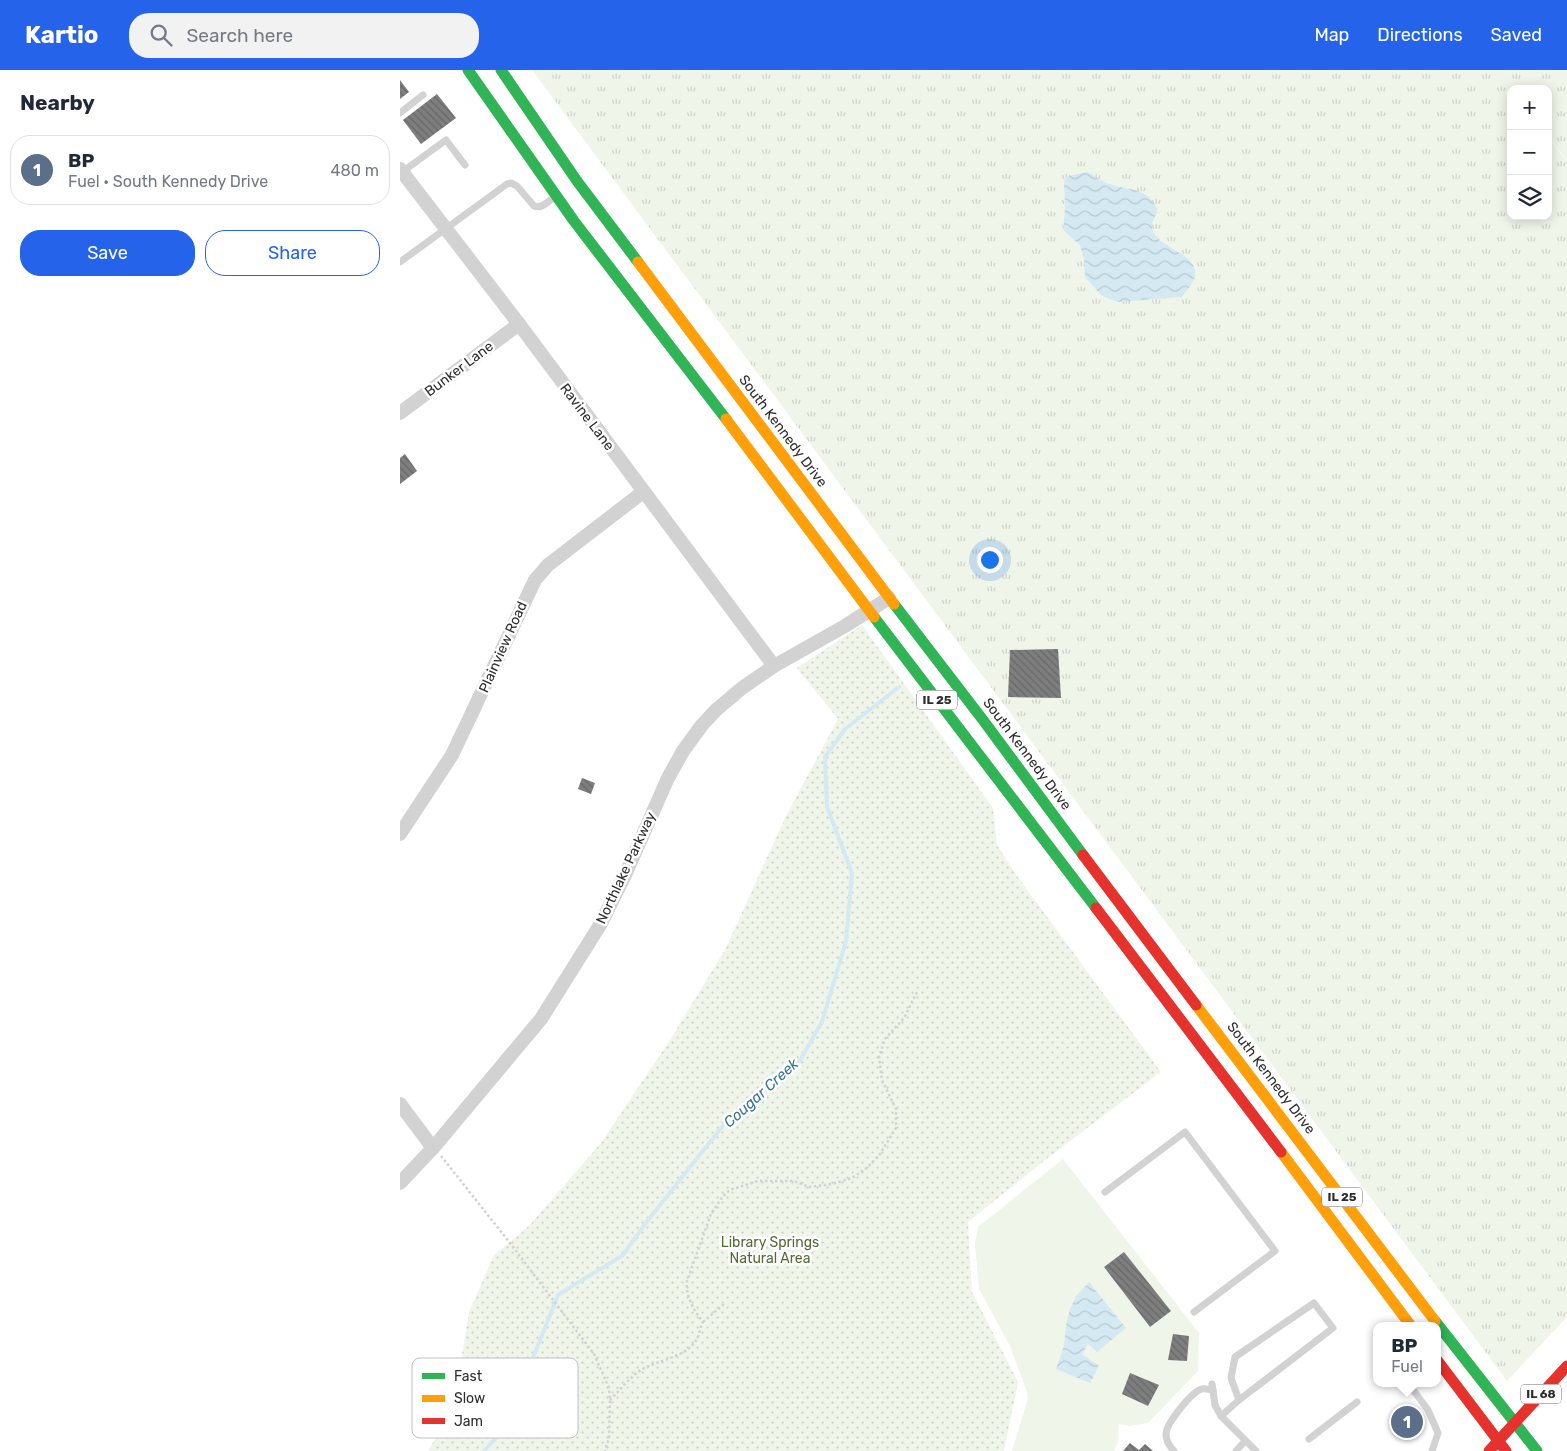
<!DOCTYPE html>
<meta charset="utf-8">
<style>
body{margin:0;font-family:Rubik,sans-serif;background:#f2f2f3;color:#1f2937}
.controls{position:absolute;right:15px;top:15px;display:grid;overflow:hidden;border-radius:10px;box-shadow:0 2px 12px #0003}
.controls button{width:45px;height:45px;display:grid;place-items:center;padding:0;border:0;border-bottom:1px solid #e0e1e3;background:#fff;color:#1f2937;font:25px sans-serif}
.you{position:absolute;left:589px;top:489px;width:18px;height:18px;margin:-12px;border:4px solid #fff;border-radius:50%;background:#1a73e8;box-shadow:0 0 0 8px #1a73e833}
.badge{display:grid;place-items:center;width:32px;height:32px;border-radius:50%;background:#2563eb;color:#fff;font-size:16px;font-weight:700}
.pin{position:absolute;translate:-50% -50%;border:2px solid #fff;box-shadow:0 1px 5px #0006}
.popup{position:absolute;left:973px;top:1252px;width:68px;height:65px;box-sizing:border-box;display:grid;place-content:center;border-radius:10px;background:#fff;filter:drop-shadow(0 1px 4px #0005);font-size:16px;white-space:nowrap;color:#747a83}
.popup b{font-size:19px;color:#1f2937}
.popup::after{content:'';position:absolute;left:50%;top:100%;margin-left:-10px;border:10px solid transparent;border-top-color:#fff}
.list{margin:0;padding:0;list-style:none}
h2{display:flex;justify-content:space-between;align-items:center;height:65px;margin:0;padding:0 20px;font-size:21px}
h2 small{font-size:16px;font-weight:400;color:#747a83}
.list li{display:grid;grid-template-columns:32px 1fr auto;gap:15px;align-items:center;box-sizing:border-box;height:70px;margin:0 10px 10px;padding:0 10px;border:1px solid #e0e1e3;border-radius:20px}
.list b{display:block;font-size:19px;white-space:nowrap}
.list p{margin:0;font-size:16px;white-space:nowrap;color:#747a83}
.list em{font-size:16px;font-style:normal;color:#747a83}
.actions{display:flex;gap:10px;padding:15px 20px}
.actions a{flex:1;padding:11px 0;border:1px solid #2563eb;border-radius:20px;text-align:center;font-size:18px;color:#2563eb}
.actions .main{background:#2563eb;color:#fff}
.icon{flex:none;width:28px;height:28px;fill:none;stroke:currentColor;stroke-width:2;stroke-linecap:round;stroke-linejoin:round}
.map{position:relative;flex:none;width:1167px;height:1381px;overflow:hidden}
header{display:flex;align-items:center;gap:30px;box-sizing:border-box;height:70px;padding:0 25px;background:#2563eb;color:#fff}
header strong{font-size:24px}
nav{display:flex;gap:28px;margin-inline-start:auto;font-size:18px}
.search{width:350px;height:45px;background:#f2f2f3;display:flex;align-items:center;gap:12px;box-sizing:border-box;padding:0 18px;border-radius:20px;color:#747a83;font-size:19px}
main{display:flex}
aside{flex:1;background:#fff}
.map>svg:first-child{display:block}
</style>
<header>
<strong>Kartio</strong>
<div class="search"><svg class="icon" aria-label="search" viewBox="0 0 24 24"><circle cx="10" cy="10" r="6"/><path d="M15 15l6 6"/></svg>Search here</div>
<nav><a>Map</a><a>Directions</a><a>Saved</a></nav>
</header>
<main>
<aside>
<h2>Nearby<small></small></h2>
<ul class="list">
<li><span class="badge" style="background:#5c6f8a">1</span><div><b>BP</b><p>Fuel · South Kennedy Drive</p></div><em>480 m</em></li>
</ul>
<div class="actions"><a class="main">Save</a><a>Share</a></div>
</aside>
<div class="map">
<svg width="1167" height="1381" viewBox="0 0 1167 1381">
<defs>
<pattern id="grass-tufts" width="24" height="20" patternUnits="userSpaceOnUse" patternTransform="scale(1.25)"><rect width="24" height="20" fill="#f0f5ea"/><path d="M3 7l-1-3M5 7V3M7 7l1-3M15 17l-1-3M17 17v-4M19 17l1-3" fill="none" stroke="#ced2c9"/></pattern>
<pattern id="park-dots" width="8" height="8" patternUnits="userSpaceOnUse" patternTransform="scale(1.25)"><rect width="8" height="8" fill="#f0f5ea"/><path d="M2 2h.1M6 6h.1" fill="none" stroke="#ced2c9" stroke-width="1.8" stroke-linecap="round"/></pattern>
<pattern id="water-waves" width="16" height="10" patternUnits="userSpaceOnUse" patternTransform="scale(1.25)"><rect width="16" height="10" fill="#d5e9f3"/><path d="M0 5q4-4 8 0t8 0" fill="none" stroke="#b7c8d1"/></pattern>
<pattern id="building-back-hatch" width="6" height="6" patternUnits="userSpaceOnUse" patternTransform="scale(1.25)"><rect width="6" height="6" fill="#7e7e7e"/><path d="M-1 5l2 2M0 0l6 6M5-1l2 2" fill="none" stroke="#686868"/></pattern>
</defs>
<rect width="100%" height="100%" fill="#fff"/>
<!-- grass -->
<polygon fill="url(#grass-tufts)" points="132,0 1167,0 1167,91 1148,66 1148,19 1111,19 1111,146 1148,146 1148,67 1167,92 1167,1247 1107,1311"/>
<!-- park -->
<polygon fill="url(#park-dots)" points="462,555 593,738 597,775 617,806 761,1002 649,1087 568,1152 572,1222 618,1312 604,1381 28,1381 41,1359 58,1310 69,1242 94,1185 129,1156 201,1073 270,970 326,878 385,748 438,649 397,598"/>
<!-- garden -->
<polygon fill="#f0f5ea" points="663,1089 799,1263 798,1301 748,1353 729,1356 719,1354 718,1372 714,1381 612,1381 628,1328 626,1319 610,1276 579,1219 575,1174 578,1157"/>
<!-- water -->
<g fill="url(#water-waves)">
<path d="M687 102C695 106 703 112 712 115 735 122 745 116 758 140 756 145 752 151 752 155 751 178 800 181 795 207 793 214 786 221 782 227L718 232 702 226 685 207 684 189 680 175 664 161C663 152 665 144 665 136 665 126 663 117 665 107Z"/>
<polygon points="689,1212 726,1258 697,1282 688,1274 682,1284 699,1296 690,1313 656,1299 664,1276 666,1255 670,1239 677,1225"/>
</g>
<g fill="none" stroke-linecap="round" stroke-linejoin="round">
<!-- stream -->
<polyline stroke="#d5e9f3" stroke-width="4" points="84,1381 130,1331 129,1298 158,1225 223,1185 245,1154 325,1053 399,992 422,952 446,871 452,803 427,737 425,687 445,659 499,617"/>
</g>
<!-- building -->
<g fill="url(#building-back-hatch)">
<polygon points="0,10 9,22 0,29"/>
<polygon points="37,24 56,48 21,74 3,50"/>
<polygon points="5,384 17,401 0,414 0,388"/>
<polygon points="658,579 661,628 608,627 610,580"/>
<polygon points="182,708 195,713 191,724 178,719"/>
<polygon points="724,1182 771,1241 750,1257 704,1197"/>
<polygon points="773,1264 789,1266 787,1291 768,1290"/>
<polygon points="730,1303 759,1315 748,1336 722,1324"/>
<polygon points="730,1373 739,1380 745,1374 753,1381 723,1381"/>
</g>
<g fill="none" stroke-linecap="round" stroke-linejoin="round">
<!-- path -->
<g stroke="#d2d2d2" stroke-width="2.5" stroke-dasharray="2.5 2.5" stroke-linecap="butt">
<polyline points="41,1086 110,1173 194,1284 209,1318 210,1330 209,1368 205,1381"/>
<polyline points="303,1252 324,1234"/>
<path d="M210 1330C220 1320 230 1307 241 1300 259 1289 288 1288 298 1267 300 1262 300 1257 303 1252 294 1241 285 1225 287 1211L311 1144 323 1126 330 1120 358 1111H394L409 1117 432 1114 452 1108 468 1097 480 1084 496 1058V1039L482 1010 479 987 485 969 504 948 517 922"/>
</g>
<!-- lane -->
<g stroke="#d2d2d2" stroke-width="7">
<polyline points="0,43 23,25"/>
<polyline points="2,102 46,70 65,95"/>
<path d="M0 192 107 114 111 113 117 116 134 136C141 139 148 132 153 128"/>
<polyline points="705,1122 785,1062 875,1181 794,1242"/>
<polyline points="1008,1313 1028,1340 1038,1363 1032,1381"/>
<polyline points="812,1314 815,1335 821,1346 856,1381"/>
<polyline points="821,1346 839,1330 933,1258 914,1233 835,1287 831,1308 839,1330"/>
<polyline points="909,1369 957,1332"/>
<path d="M774 1381C769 1376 766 1371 766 1364 766 1354 792 1321 802 1319 805 1318 810 1320 813 1320"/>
<polyline points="836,1381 845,1371"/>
</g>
<!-- street -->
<g stroke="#d2d2d2" stroke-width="14">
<polyline points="0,99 119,254 374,596"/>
<polyline points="0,343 119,254"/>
<polyline points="0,764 52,685 135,510 148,495 243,422"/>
<polyline points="0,1034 33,1078"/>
<polyline points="0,1113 33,1078 141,949 200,855 225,805 268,708 283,681 302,655 316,640 342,618 374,596 445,556 489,528"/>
</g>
<!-- fast -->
<g stroke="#30b455" stroke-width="11">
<polyline points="68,0 174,151 326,349"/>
<polyline points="101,0 177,111 238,192"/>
<polyline points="494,534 583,650 683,785"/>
<polyline points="474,547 696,838"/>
<polyline points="1035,1251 1137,1381"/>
</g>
<!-- slow -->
<g stroke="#ff9f0a" stroke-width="11">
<polyline points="238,192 494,534"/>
<polyline points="326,349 474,547"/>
<polyline points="796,935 1035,1251"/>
<polyline points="881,1082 1011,1256"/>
</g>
<!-- jam -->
<g stroke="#e5322d" stroke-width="11">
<polyline points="683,785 796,935"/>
<polyline points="696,838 881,1082"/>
<polyline points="1037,1290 1106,1381"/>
<polyline points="1089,1381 1167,1296"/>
</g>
</g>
<g text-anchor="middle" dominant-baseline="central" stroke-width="5" stroke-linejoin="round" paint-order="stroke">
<!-- shield labels -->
<g fill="#fff" stroke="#6c6c6c" stroke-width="1">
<rect x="517" y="620.5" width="40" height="19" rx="4"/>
<rect x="922" y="1117.5" width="40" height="19" rx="4"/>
<rect x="1121" y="1314.5" width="40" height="19" rx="4"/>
</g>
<g font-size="12" font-weight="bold" fill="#2d2d2d">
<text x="537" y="630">IL 25</text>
<text x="942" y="1127">IL 25</text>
<text x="1141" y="1324">IL 68</text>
</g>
<!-- street labels -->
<g font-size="14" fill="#2d2d2d" stroke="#fff">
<text transform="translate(59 299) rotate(-37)">Bunker Lane</text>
<text transform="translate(187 347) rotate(53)">Ravine Lane</text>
<text transform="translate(383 361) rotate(53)">South Kennedy Drive</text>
<text transform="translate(103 577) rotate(-66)">Plainview Road</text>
<text transform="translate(627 684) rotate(53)">South Kennedy Drive</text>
<text transform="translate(226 798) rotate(-65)">Northlake Parkway</text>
<text transform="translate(871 1008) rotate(53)">South Kennedy Drive</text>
</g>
<!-- park labels -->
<g font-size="14" fill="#526b37" stroke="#fff">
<text x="370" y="1172">Library Springs<tspan x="370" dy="16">Natural Area</tspan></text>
</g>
<!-- water labels -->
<g font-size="15" font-style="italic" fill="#357494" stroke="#fff">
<text transform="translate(361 1023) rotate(-42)">Cougar Creek</text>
</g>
</g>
<!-- legend -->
<rect x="12" y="1288" width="166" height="80" rx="8" fill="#fff" stroke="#c0c0c0" stroke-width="1"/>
<rect x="22" y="1303" width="23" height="6" fill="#30b455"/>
<rect x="22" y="1325" width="23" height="7" fill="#ff9f0a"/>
<rect x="22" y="1348" width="23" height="6" fill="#e5322d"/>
<g font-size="14" fill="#2d2d2d">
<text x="54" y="1311">Fast</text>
<text x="54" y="1333">Slow</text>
<text x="54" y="1356">Jam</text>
</g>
</svg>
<div class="controls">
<button>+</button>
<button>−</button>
<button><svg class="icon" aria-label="layers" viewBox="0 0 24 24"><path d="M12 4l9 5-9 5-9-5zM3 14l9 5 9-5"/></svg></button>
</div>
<div class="you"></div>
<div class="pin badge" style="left:1007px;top:1352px;background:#5c6f8a">1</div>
<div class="popup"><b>BP</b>Fuel</div>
</div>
</main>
